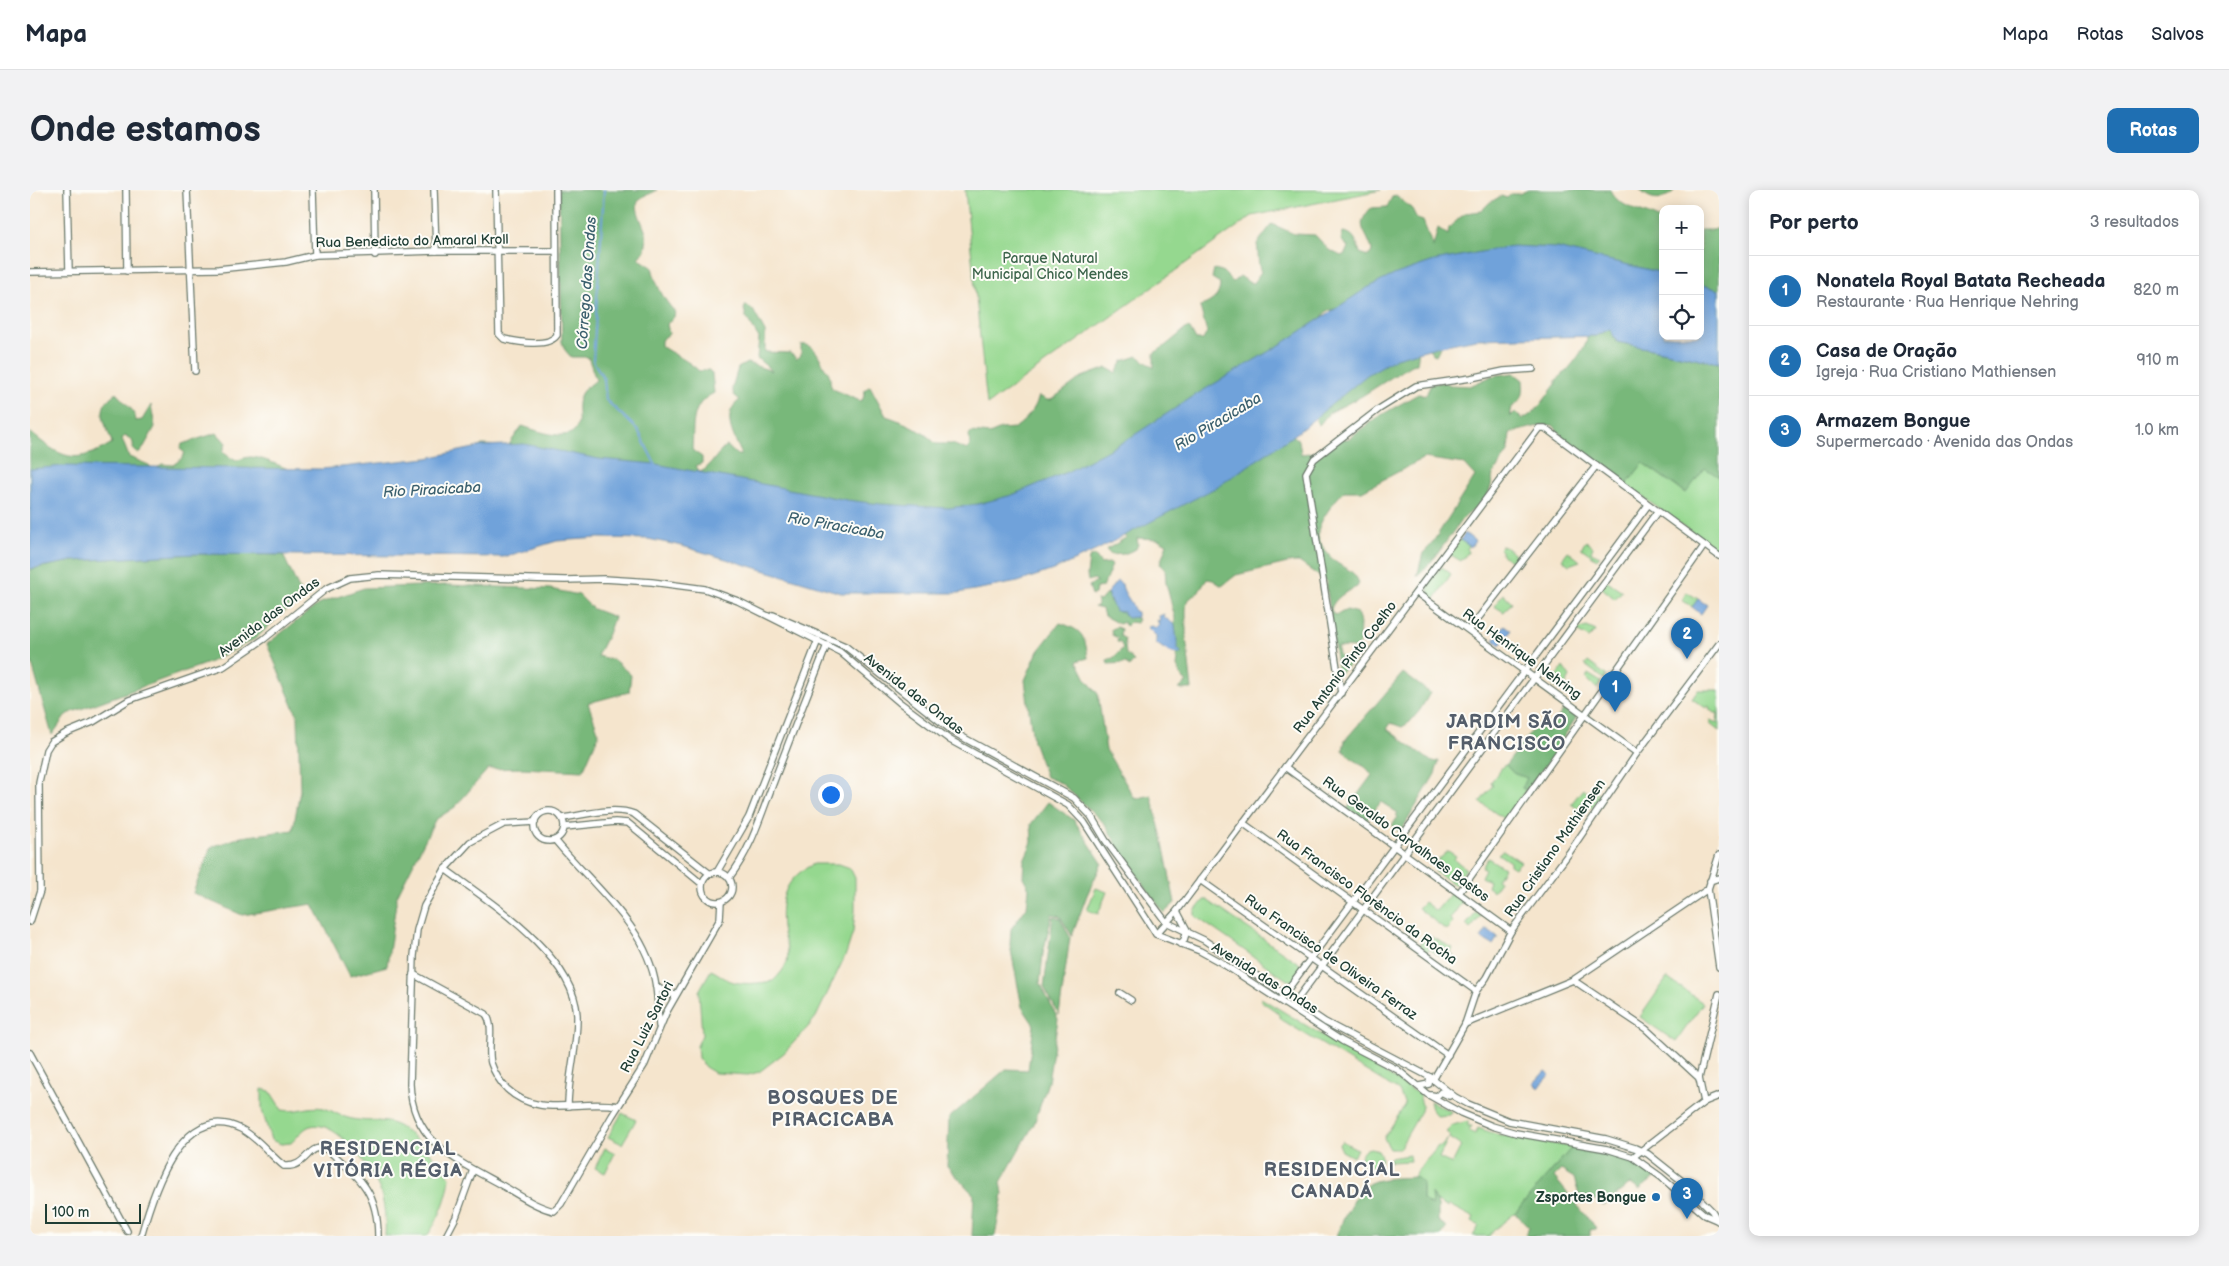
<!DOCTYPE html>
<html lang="pt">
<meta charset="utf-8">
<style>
body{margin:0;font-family:"Balsamiq Sans",sans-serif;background:#f2f2f3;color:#1f2937}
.controls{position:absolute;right:15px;top:15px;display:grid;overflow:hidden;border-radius:10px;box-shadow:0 2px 12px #0003}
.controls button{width:45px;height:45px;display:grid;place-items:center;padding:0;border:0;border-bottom:1px solid #e0e1e3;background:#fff;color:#1f2937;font:25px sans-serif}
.scale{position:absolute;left:15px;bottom:12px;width:96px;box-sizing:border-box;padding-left:5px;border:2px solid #1f3d34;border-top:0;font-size:14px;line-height:18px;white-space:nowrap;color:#1f3d34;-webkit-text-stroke:4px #fdfcf7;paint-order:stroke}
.you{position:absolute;left:800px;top:604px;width:18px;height:18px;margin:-12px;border:4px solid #fff;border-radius:50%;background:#1a73e8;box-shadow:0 0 0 8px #1a73e833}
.badge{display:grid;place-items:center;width:32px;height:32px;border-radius:50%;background:#1f6fb2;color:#fff;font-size:16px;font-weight:700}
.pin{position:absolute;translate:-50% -41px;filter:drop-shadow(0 1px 2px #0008)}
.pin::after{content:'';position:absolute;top:26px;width:18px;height:15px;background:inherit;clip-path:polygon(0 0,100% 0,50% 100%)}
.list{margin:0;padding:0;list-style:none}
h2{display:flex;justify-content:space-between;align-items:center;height:65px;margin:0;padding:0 20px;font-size:21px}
h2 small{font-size:16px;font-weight:400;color:#747a83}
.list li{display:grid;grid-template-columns:32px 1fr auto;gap:15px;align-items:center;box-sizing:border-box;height:70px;padding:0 20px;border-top:1px solid #e0e1e3}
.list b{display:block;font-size:19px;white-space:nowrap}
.list p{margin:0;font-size:16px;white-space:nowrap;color:#747a83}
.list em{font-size:16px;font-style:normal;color:#747a83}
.icon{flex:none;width:28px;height:28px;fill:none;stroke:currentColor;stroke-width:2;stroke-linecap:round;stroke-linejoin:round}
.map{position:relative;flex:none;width:1689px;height:1046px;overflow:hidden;border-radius:10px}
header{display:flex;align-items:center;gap:30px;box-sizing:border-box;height:70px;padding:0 25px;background:#fff;border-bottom:1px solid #e0e1e3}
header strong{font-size:24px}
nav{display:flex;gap:28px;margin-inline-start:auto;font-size:18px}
.intro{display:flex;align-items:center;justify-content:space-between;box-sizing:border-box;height:120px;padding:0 30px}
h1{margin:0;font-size:35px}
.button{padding:12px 22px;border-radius:10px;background:#1f6fb2;color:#fff;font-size:18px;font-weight:700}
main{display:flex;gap:30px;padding:0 30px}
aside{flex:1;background:#fff;border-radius:10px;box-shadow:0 2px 12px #0003}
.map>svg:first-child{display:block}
</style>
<header>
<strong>Mapa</strong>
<nav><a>Mapa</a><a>Rotas</a><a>Salvos</a></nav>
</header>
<div class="intro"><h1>Onde estamos</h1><a class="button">Rotas</a></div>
<main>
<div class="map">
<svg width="1689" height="1046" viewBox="0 0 1689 1046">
<rect width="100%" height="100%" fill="#fdfcf7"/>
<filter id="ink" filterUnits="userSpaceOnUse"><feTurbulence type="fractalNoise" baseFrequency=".02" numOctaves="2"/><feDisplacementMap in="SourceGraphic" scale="10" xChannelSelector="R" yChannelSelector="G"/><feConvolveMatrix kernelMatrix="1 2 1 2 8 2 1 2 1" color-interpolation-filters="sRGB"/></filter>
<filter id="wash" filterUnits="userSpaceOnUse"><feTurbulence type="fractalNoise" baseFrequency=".0096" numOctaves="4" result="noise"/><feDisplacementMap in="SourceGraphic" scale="20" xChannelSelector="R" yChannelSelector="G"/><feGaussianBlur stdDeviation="1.12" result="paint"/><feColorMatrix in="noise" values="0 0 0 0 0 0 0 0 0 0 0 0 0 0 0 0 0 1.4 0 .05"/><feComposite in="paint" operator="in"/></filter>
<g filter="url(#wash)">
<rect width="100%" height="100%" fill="#f5e5cd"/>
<!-- green -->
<g fill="#95d88f" stroke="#5a8a62">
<polygon points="935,0 1351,0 1222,26 957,215"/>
<polygon points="1613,273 1655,303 1675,277 1689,287 1689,362 1596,295"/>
<polygon points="1430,350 1439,356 1437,359 1439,361 1431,371 1419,364"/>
<polygon points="1556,351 1563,357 1561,362 1570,366 1567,369 1551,358"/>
<polygon points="1471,356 1475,357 1487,366 1482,372 1471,364 1472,361 1469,358"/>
<polygon points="1538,361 1550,371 1539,375 1532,369"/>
<path d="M1412 377 1421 384 1404 410C1391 396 1401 388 1412 377Z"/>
<polygon points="1576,390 1592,401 1585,409 1571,397"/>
<polygon points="1657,402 1668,409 1662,417 1652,410"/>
<polygon points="1473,404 1482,412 1474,422 1464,416"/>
<polygon points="1557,437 1566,441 1559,448 1544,440"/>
<polygon points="1558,472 1576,485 1574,489 1555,475"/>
<polygon points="1533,477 1540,487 1532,501 1522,495"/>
<polygon points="1558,484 1571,492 1567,499 1556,488"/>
<polygon points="1668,500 1689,500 1689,541 1680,534 1680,530 1687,533 1688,523 1684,523 1680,520 1679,516 1676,518 1662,509"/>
<polygon points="1476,575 1483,583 1498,588 1492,598 1496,600 1474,629 1450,612 1463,595 1461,592 1473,576"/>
<polygon points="1553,599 1558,603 1560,599 1572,606 1561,618 1552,612 1547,618 1541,614"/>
<polygon points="1473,660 1491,672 1485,678 1480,675 1480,672 1468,664"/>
<polygon points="1418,661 1426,666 1424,669 1436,679 1425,695 1405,682 1407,679 1403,675"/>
<polygon points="1458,668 1474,678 1467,689 1470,691 1463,701 1457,697 1459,691 1451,687 1455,679 1452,677"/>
<path d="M784 674H809L820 678 825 688V721L823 742 816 764 786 827 778 837 754 863 729 882 718 885 685 883 675 877 668 868 667 856 672 845 669 801 681 780C688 783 692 787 698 790 712 796 730 793 743 791 749 785 754 780 757 772 760 760 753 749 752 738 749 707 756 687 784 674Z"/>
<polygon points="1066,698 1077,702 1068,724 1057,720"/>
<polygon points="1421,703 1427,705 1432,712 1420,729 1423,733 1416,740 1388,718 1394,712 1406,721"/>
<polygon points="1174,710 1177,710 1270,774 1272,782 1264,791 1257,790 1165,726 1165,721"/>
<polygon points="1446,722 1451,726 1440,739 1436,735"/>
<polygon points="1397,745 1423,758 1420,763 1424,766 1421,770 1412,764 1410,766 1399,759 1397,762 1389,756"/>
<polygon points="1637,788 1673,813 1646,852 1610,827"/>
<polygon points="1231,808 1389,904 1392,915 1391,921 1369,959 1360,959 1354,948 1375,915 1369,901 1252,830 1247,822 1231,811"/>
<path d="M232 899 240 901 252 920C267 923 279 915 294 918 301 920 308 925 315 927 329 932 343 930 357 932 377 935 408 971 420 987 418 1008 409 1029 397 1046H355C356 1032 355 1018 351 1004 345 982 305 925 278 937 272 940 266 949 261 953L251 954 241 950 232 920Z"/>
<polygon points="1400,911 1422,922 1419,925 1407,926 1402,920"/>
<polygon points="592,923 606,930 592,954 578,947"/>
<path d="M1438 931V936H1442L1439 941 1445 944 1448 938 1466 944 1542 957 1485 1023 1464 1040 1459 1046H1443L1449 1036 1442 1032 1444 1028 1419 1015 1418 1018 1406 1011 1408 1017 1402 1005 1403 1017 1392 1009V992L1384 987C1389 975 1400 968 1408 956L1411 957 1418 948 1409 968 1422 974 1431 956 1419 948 1420 945 1416 942 1423 935Z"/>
<polygon points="1312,951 1327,959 1323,967 1312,961 1309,954"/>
<polygon points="575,958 585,963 575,983 565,978"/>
<circle cx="1341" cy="968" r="10"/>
<polygon points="1379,965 1380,971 1359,972 1360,968"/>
</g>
<!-- forest -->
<g fill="#78b87a" stroke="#4c7a57">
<path d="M529 0H627C622 4 613 5 609 10 603 18 614 34 616 44 617 49 616 55 615 60L608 68 622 77C626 95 633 109 645 122L644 127 637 134 639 144 631 150V156C644 165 658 170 669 181L679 180 682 184 684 203C659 215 664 236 662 260L672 267V273L666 276 670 282C681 278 686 263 697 256L707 265H712C704 246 690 224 710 210L704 205 702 198 708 178 717 173 742 181 727 168 729 148 716 127 714 119 716 115 723 120 735 142V162L760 163 767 169 771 165V155C784 153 788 165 793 174 794 177 798 181 799 184 801 190 799 194 803 199L830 211 833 209 835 200 840 196 856 226C874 232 893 240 906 254H922L937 260 940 256 939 245 941 242 959 244 971 239 985 238C997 229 1005 220 1009 206L1017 210H1021L1052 187 1077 178 1086 183 1093 171 1108 166 1124 178V163C1137 156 1145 147 1157 138L1160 139 1166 150H1173L1177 142 1170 117C1183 111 1190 107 1190 93L1182 88 1184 79 1192 81 1203 92 1210 86 1220 93H1223L1231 82C1227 73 1229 64 1227 54L1242 34 1264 44 1285 45 1299 60 1311 66 1315 64 1318 57 1311 50 1313 42C1325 43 1327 53 1330 63L1337 66 1341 64 1342 60C1336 39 1324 37 1341 18L1357 17 1362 7 1366 5 1382 19 1387 29 1393 31 1403 57 1408 38 1418 45 1419 38 1435 23 1451 21 1459 13 1471 6 1477 8 1481 4H1489L1498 0H1580C1588 18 1614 21 1630 30L1633 25V97L1325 114 1297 121 1276 146 1173 208 1161 207 1163 217 1054 285 913 330 447 258 452 255 478 256 492 236C506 240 544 256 548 233 549 224 546 215 550 206 553 198 560 196 566 190L558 167H541L535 160 532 152Z"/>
<path d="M1610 0H1645C1635 11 1621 12 1610 0Z"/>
<polygon points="1689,38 1689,110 1670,110 1670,40 1683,40"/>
<path d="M1580 139 1587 152 1689 173V287L1675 278 1656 303 1613 273 1596 295 1586 287 1580 277C1573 276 1545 259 1538 253 1533 249 1528 241 1523 235H1512L1480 243 1478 262 1463 284 1461 296 1457 307 1447 317 1432 329 1406 366 1387 387 1393 363 1401 355 1445 286 1434 274 1394 268 1332 301H1314C1306 309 1287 333 1288 344 1288 353 1300 368 1307 373 1317 380 1324 380 1329 393L1327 397C1317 401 1304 408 1301 419L1303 424 1306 425 1317 420 1327 423 1330 431 1329 458 1307 457 1312 474 1324 470 1308 485 1296 391 1269 372H1262L1206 385 1192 396 1183 390 1177 389 1170 400 1157 411 1156 419V447L1162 499H1149L1157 492 1152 488 1147 476 1148 469 1144 459 1145 428 1136 393 1135 378 1130 374 1137 354 1128 349 1107 348 1108 354 1106 359 1094 364 1081 365 1076 360 1097 347 1087 344 1262 245 1269 250 1271 264 1289 262 1303 248 1318 249 1346 228 1388 204 1396 205 1401 194 1415 192 1420 195 1440 196 1462 186 1484 183 1493 190C1494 204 1494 209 1482 217L1480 227 1485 222 1492 229C1507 224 1516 206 1526 194V190C1536 184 1558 157 1557 146H1566Z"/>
<polygon points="1409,142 1421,143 1425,146 1412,153 1406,165 1403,164 1397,156 1389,159 1387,174 1381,175 1332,206 1299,223 1289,235 1286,231 1288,216 1300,206 1320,182 1337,177 1359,159"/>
<path d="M86 203 104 222 105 231 112 230 121 215 125 237 111 262 108 263 103 259C104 251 102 249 95 246L92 249 99 267 119 275 123 279 0 300V242C31 268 45 276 82 253 76 233 63 218 86 203Z"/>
<path d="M187 243 196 253 193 262C210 276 205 268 221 267 231 267 253 277 263 281L128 283 129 276 132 274 143 275 151 269 155 263 150 259 152 254Z"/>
<polygon points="165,364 253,365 270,401 268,409 225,449 178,473 37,524 22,545 0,467 0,379 43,371"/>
<polygon points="1064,365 1071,374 1079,373 1082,375 1073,397 1066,398 1065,404 1062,405 1059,396 1067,391 1064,389 1058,391 1057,385 1059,368"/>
<polygon points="418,395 520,399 549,405 563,419 584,427 578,444 567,466 584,470 601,485 599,502 558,513 569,544 553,581 492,578 458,579 425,617 405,630 367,706 357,776 320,786 283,714 212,725 163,703 181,657 211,647 263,640 270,600 268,527 237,454 290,413 334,398"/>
<polygon points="1077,403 1080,412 1092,414 1103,427 1108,429 1106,433 1100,432 1096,436 1093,432 1089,434 1074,426 1072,419 1064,417 1067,417 1067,410 1070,411"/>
<path d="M1030 433C1052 440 1055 445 1058 468L1047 471 1056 489 1068 504 1076 560 1105 609 1121 605 1132 648 1145 713 1134 723 1092 664 1075 634 1031 593 1016 587 1003 551 995 490 1008 461Z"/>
<polygon points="1086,437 1091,439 1090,446 1094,448 1096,464 1104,471 1099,477 1096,473 1078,474 1077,470 1083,468 1093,458 1090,452 1087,452 1088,448 1082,445 1081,439"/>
<path d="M1373 483 1400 503 1390 520 1380 532 1372 537 1361 533 1357 539 1402 572 1409 571 1405 584 1370 643 1362 635 1368 627 1366 625 1368 623 1351 612 1335 632 1317 619 1342 585C1335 573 1321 571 1313 560L1315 550Z"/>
<polygon points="1536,517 1543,521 1546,528 1529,554 1530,557 1498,598 1496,600 1492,598 1497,588 1483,583 1476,575 1507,534 1517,542"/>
<polygon points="1018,612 1044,630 1072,673 1057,705 1042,746 1030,726 1022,724 1013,764 1010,793 1028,829 1018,892 1004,934 971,992 973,1004 965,1046 942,1046 944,1005 917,976 919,928 976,879 998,880 1004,835 992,817 980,755 981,739 997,717 999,698 993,687 994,670 1002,652 1001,634"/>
<polygon points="1023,726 1030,728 1040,747 1029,825 1014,797"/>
<path d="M1544 955C1580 962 1596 965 1627 986L1609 1000 1601 994 1598 995 1574 1016 1561 1007 1549 1005 1544 988 1531 980 1524 987 1567 1039 1560 1040V1046H1497L1495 1044 1499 1037 1485 1023Z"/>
<path d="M1386 987 1392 992V1009L1402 1016 1401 1003 1408 1016V1031L1417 1037 1411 1046H1306C1311 1033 1327 999 1340 993 1353 987 1372 988 1386 987Z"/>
</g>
<!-- water -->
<g fill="#6fa2da" stroke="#477087">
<polygon points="1482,56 1527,58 1633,83 1633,146 1670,146 1670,94 1689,100 1689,173 1587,152 1580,139 1566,146 1446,149 1406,157 1366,168 1337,185 1267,243 1185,298 1067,360 1026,379 988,392 928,403 811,403 652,356 618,349 569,348 527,351 474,367 165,364 43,371 0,379 0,279 35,276 292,279 397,268 453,256 494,254 569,269 626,274 817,310 850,314 919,318 948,314 982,305 1037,282 1095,251 1167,204 1253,153 1337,98 1366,84 1404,71"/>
<polygon points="1435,343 1445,351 1441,357 1430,350"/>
<path d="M1087 391 1092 394C1093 405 1103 411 1104 421L1107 422V427L1097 428 1094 425V422L1085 421 1077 403Z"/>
<polygon points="1668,409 1677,415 1671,424 1662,417"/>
<path d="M1134 424V427L1145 435 1148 459 1151 462V464C1142 465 1132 458 1126 453V446L1117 437 1122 436 1126 438 1129 435 1127 430 1130 431 1129 426Z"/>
<polygon points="1474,435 1481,440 1470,455 1464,450"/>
<polygon points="1457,739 1468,747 1463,755 1451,748"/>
<polygon points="1515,881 1520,885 1509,898 1504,893"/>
</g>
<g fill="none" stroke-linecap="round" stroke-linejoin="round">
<!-- stream -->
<polyline stroke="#6fa2da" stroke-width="2" points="574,0 563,171 574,189 576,210 608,240 626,276"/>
</g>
</g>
<g filter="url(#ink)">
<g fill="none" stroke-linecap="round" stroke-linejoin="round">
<defs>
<g id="minor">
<polyline points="37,0 39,81"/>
<polyline points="96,0 97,81"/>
<polyline points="157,0 165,181"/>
<polyline points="283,0 285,65"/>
<polyline points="344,0 345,65"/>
<polyline points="404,0 406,61"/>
<path d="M466 0 469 144 474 149C488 152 518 158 527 145L526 0"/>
<polyline points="0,82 188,79 256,72 285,65 406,61 526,61"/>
<polyline points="1387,403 1607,563"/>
<polyline points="743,425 815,456 925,543 1044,608 1061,626 1076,651 1136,732 1174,750 1295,832 1400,887 1425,907 1438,914 1479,931 1576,949 1605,958 1618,964 1652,991 1682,1021 1688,1031"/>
<polyline points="1439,440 1566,276"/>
<polyline points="1311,503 1276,283 1284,269 1349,219 1386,196 1441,188 1474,181 1503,179"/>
<polyline points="1255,577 1481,741"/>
<circle cx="519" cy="636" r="15"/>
<path d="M533 628C555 625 583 616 604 624L680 684"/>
<path d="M505 632 474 634 440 652 415 679 394 716 387 740 384 766 380 894C382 953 428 971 473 996 489 1005 506 1017 524 1021L531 1014 582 926 615 874 636 823 690 729 691 712"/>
<polyline points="1213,633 1446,801"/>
<polyline points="535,637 585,632 598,633 672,694"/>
<path d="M525 650C562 696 617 735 626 797 628 810 628 823 629 836"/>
<path d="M415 679C458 711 544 765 547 825 548 855 538 886 538 916"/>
<polyline points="687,682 719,627 788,450"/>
<circle cx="687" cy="697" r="15"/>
<path d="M699 688C721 660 731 625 744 591 761 546 779 500 797 455"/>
<polyline points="1170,690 1418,865"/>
<polyline points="1680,691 1689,688"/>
<polyline points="1678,699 1689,777"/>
<polyline points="1429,703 1674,356"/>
<polyline points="1147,721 1157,740 1154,750 1150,754"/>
<polyline points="0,732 10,701 9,593 16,560 21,552 36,543 63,532 99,510 193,477 234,449 296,399 320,388 349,385 535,390 574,389 622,392 675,399 708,411 810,462 869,512 920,550 1038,615 1054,632 1126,744 1170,761 1190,772 1312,851 1368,880 1397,904 1431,923 1462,936 1486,943 1577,959 1603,967 1631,987 1675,1025 1689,1031"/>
<polyline points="1126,744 1147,721 1509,238 1515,238 1689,366"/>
<path d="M383 784 456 824C465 837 457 857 461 873 464 882 470 892 477 899 509 929 549 909 588 916"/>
<polyline points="1543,790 1616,839 1669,888"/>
<polyline points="626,796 637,804 646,804"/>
<polyline points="1090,803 1101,810"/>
<polyline points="1252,807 1618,315"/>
<polyline points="1263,815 1627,322"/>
<polyline points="1435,834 1543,790 1678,699 1689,665"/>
<polyline points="0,863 97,1041"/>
<polyline points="1403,890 1435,834 1446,801 1456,788 1481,741 1539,663 1607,563 1689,454"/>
<polyline points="1389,896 1399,894 1400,887"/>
<polyline points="1401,905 1407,906 1411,902 1419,906"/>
<polyline points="1674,912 1669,888 1689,804"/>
<polyline points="1603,967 1674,912 1689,906"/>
<path d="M111 1046C122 1006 151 909 211 939 227 947 240 965 254 976 279 978 277 951 298 960 329 987 348 1001 348 1046"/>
<polyline points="416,1046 426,1027 443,980"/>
</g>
</defs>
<!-- minor casing -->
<use href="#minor" stroke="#6a786a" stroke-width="8"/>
<!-- minor -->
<use href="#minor" stroke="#fff" stroke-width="5.5"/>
</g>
</g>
<!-- markers -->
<circle fill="#1f6fb2" stroke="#fdfcf7" stroke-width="2" cx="1626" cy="1007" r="5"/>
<g text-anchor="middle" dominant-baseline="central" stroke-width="4" stroke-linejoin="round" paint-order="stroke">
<!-- street labels -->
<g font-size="14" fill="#1f3d34" stroke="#fdfcf7">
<text transform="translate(382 51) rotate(-1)">Rua Benedicto do Amaral Kroll</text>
<text transform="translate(239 427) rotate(-37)">Avenida das Ondas</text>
<text transform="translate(1492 464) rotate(36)">Rua Henrique Nehring</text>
<text transform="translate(1315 477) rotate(-53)">Rua Antonio Pinto Coelho</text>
<text transform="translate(884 504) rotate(38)">Avenida das Ondas</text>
<text transform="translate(1376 649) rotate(36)">Rua Geraldo Carvalhaes Bastos</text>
<text transform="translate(1525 658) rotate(-55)">Rua Cristiano Mathiensen</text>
<text transform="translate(1337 707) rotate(36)">Rua Francisco Florêncio da Rocha</text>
<text transform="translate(1301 767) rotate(35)">Rua Francisco de Oliveira Ferraz</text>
<text transform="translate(1235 788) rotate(32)">Avenida das Ondas</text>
<text transform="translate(617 837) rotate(-63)">Rua Luiz Sartori</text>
</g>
<!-- park labels -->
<g font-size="14" fill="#3c644b" stroke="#fdfcf7">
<text x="1020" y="68">Parque Natural<tspan x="1020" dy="16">Municipal Chico Mendes</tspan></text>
</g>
<!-- poi labels -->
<g font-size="14" font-weight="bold" fill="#1f3d34" stroke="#fdfcf7" text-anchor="end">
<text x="1616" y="1007">Zsportes Bongue</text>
</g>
<!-- water labels -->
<g font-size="15" font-style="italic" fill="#3b606e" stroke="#fdfcf7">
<text transform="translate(557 93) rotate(-86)">Córrego das Ondas</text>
<text transform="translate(1188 232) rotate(-31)">Rio Piracicaba</text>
<text transform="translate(402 300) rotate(-3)">Rio Piracicaba</text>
<text transform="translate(806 336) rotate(10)">Rio Piracicaba</text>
</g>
<!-- district labels -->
<g font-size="19" font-weight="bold" letter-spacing="1" fill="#545e6b" stroke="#fdfcf7">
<text x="1477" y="532">JARDIM SÃO<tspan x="1477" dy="22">FRANCISCO</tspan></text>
<text x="803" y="908">BOSQUES DE<tspan x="803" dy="22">PIRACICABA</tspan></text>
<text x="358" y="959">RESIDENCIAL<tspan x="358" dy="22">VITÓRIA RÉGIA</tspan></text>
<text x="1302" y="980">RESIDENCIAL<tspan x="1302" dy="22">CANADÁ</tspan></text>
</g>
</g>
</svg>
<div class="controls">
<button>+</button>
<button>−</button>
<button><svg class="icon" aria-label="locate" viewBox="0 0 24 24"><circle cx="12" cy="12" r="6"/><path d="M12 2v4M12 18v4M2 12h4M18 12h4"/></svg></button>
</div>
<div class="scale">100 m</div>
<div class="you"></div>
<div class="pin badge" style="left:1585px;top:522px">1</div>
<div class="pin badge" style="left:1657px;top:469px">2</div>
<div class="pin badge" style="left:1657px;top:1029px">3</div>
</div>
<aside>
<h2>Por perto<small>3 resultados</small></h2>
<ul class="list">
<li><span class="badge">1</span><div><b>Nonatela Royal Batata Recheada</b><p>Restaurante · Rua Henrique Nehring</p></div><em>820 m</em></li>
<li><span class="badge">2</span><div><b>Casa de Oração</b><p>Igreja · Rua Cristiano Mathiensen</p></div><em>910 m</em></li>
<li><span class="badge">3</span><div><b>Armazem Bongue</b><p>Supermercado · Avenida das Ondas</p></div><em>1.0 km</em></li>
</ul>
</aside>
</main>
